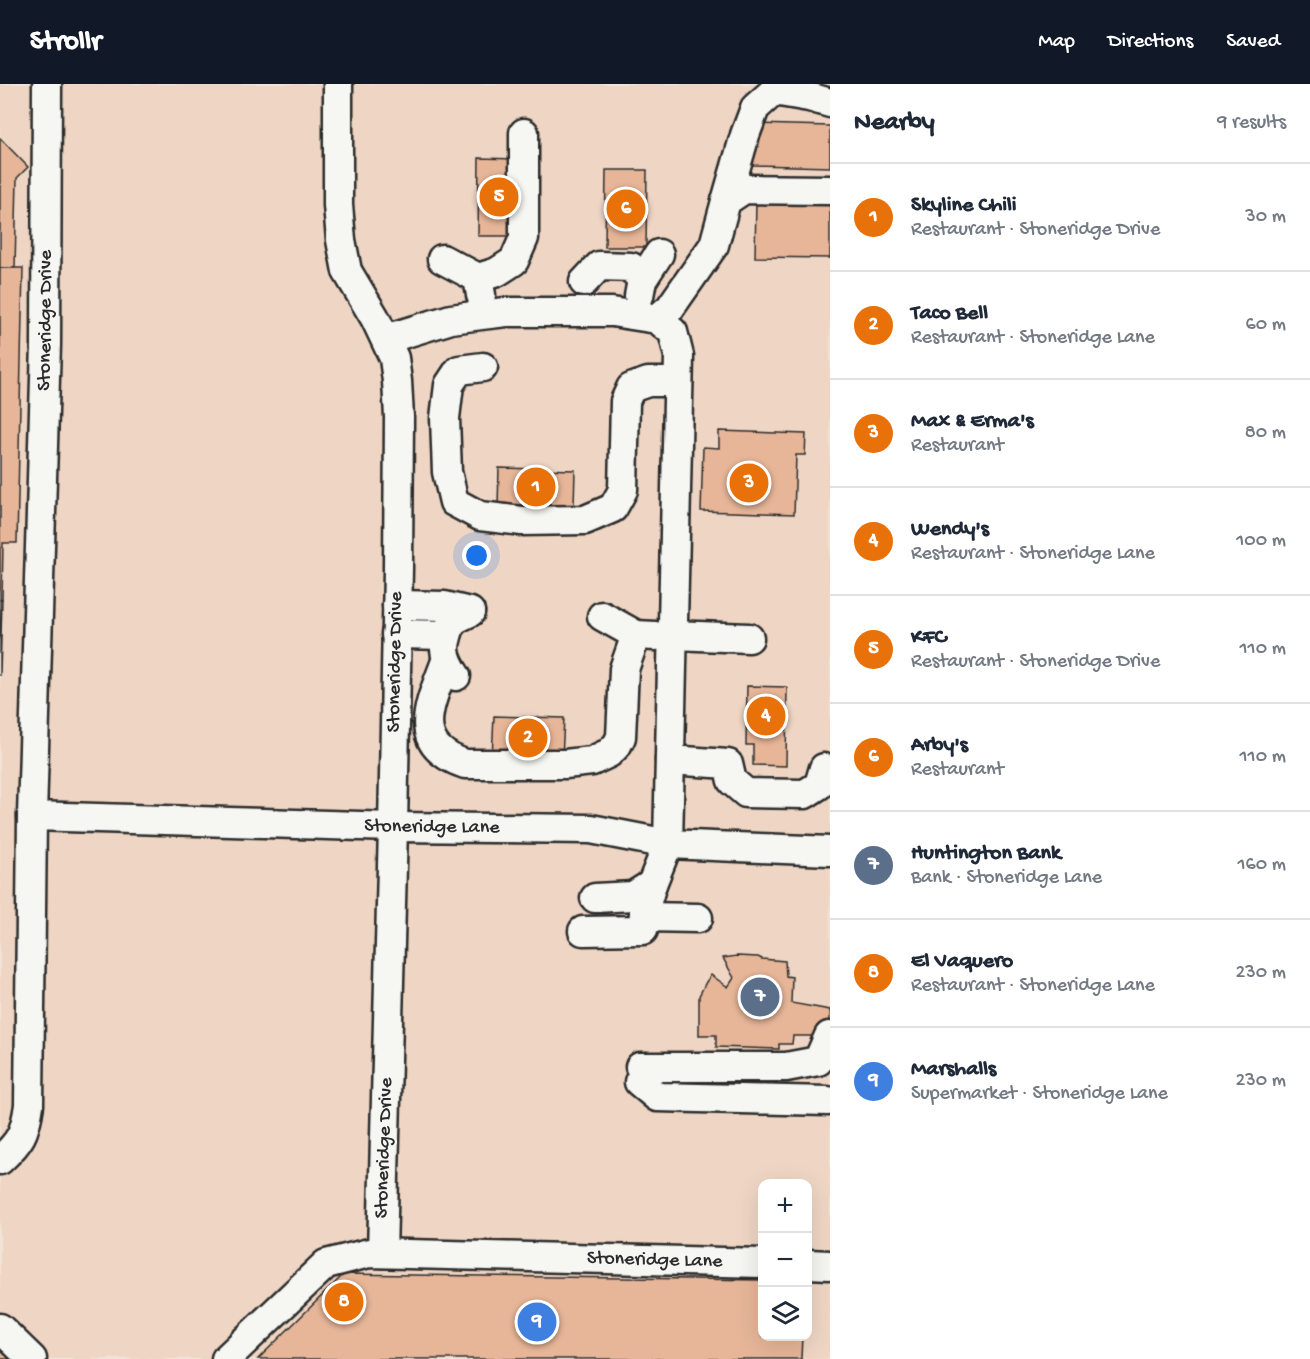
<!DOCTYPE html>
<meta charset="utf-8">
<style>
body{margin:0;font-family:"Gochi Hand",sans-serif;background:#f2f2f3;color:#1f2937}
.controls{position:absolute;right:18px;bottom:18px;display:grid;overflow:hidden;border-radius:12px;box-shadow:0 6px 24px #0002}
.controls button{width:54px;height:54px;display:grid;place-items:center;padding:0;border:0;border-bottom:2px solid #e0e1e3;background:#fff;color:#1f2937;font:30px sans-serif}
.you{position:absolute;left:477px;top:472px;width:21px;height:21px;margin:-15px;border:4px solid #fff;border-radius:50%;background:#1a73e8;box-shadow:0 0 0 9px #1a73e833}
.badge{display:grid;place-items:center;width:39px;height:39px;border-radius:50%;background:#111827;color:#fff;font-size:20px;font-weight:700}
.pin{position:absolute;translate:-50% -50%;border:3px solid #fff;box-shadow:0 2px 6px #0006}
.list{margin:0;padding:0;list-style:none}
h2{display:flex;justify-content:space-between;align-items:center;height:78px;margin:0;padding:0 24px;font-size:26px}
h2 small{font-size:20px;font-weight:400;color:#747a83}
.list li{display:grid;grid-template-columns:39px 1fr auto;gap:18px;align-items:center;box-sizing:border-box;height:108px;padding:0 24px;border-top:2px solid #e0e1e3}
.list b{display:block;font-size:22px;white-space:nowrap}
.list p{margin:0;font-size:20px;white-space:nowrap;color:#747a83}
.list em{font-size:20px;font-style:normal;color:#747a83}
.icon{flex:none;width:33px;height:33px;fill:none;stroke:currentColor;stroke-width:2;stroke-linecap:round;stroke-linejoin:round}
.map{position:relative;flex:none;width:830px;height:1275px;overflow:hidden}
header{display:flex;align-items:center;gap:36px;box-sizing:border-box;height:84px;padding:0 30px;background:#111827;color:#fff}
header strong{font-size:28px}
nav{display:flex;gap:33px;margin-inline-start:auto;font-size:21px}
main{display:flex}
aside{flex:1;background:#fff}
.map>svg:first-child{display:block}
</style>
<header>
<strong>Strollr</strong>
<nav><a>Map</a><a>Directions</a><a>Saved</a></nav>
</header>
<main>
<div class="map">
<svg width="830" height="1275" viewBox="0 0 830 1275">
<rect width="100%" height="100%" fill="#f2e3d7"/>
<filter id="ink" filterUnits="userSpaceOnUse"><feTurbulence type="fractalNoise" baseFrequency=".0167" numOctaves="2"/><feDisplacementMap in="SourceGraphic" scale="12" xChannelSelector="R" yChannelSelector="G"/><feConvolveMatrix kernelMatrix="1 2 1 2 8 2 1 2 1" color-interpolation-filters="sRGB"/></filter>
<g filter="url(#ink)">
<!-- built -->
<path fill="#efd6c4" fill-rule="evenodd" d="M0 0H830V1275H0ZM762 1100H808V1252H762Z"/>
<!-- building -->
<g fill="#e7b698" stroke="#2b2b2b" stroke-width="1.5">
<polygon points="754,40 830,42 830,83 753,81"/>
<polygon points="0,54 28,83 17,94 15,184 0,184"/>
<polygon points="479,74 520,75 519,152 478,152"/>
<polygon points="606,86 647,86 646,163 605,163"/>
<polygon points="756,117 830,119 830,174 755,173"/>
<polygon points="0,184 23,184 17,459 3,459 2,516 0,516"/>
<polygon points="719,347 806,350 805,371 796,371 794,430 701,427 703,363 719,364"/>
<polygon points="499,384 575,386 574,422 498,421"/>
<polygon points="0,516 2,516 0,592"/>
<polygon points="747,602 787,603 786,682 753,681 753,661 746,661"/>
<polygon points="494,632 564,634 562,675 492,673"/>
<polygon points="737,872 758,873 762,875 785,877 786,892 792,893 791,919 830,926 830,952 793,952 792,960 779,960 779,965 716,963 716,951 699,951 699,912 706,898 711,891 728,903 734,894 723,874"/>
<polygon points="344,1190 762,1196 762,1252 802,1252 801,1275 258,1275"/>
<polygon points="6,1263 18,1275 0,1275 0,1268"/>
</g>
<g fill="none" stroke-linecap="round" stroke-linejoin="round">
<defs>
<g id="minor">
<polyline points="338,0 338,121 341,156 347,187 375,234 394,274 397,297 399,333 398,485 393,743 382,1169"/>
<polyline points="726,117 745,51 755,24 774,7 809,13 830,19"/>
<polyline points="442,175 478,194 481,211"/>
<polyline points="478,194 497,188 514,177 524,154 524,49"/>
<polyline points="584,198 599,182 631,183 642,196"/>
<polyline points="639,212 642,196 659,170"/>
<polyline points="657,235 670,224 714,161 726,117 744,105 830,106"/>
<polyline points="386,255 451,235 481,231 506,228 612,228 657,235 673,248 679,272 668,760 652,800 633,812 595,814"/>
<polyline points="483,283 459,286 449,301 445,334 447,388 454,418 480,432 522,437 585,436 613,424 623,406 625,317 631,304 648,298 678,298"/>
<polyline points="397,521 445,522 470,528"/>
<polyline points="602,532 636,551 655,552"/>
<polyline points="396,550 447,551"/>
<polyline points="673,551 749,554"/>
<path d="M446 577C431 619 407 660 465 680H565L592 677 609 669 617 661 621 653 624 585 636 551"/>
<path d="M456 592C441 569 443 562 452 537L470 528"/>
<polyline points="670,676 728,680 732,697 746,709 805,710 819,701 824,684"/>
<path id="s1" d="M32 732 393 743 591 745 668 760 830 767"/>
<polyline points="644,833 698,834"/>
<polyline points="583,847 643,846 644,828 652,800"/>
<polyline points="640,983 786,983 818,977 829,952"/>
<polyline points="639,998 657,1013 828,1017"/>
<path id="s2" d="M0 1076C21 1057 25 1049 29 1021L32 732 46 260 47 0"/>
<polyline points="808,1180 830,1181"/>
<polyline points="0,1244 32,1275"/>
<path id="s3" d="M226 1275 326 1180 369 1169 762 1179"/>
</g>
</defs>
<!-- minor casing -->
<use href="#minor" stroke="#2b2b2b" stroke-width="33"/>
<!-- minor -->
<use href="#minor" stroke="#f6f6f2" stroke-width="28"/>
</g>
</g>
<g text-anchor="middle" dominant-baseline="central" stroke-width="4.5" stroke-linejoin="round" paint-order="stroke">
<!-- street labels -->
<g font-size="20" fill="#2b2b2b" stroke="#f6f6f2">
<text stroke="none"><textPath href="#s2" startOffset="849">Stoneridge Drive</textPath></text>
<text transform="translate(396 578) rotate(-89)">Stoneridge Drive</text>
<text stroke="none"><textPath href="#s1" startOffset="400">Stoneridge Lane</textPath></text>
<text transform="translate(385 1064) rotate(-88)">Stoneridge Drive</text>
<text stroke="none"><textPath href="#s3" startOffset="468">Stoneridge Lane</textPath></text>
</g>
</g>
</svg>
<div class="controls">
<button>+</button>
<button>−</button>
<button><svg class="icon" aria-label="layers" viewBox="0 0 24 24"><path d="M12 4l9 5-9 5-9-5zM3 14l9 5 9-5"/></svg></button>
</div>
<div class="you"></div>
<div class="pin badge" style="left:536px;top:403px;background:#e8710a">1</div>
<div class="pin badge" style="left:528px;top:654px;background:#e8710a">2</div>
<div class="pin badge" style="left:749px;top:399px;background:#e8710a">3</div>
<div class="pin badge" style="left:766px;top:632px;background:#e8710a">4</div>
<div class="pin badge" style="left:499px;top:113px;background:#e8710a">5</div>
<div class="pin badge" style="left:626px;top:125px;background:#e8710a">6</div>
<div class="pin badge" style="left:760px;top:913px;background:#5c6f8a">7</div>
<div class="pin badge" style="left:344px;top:1218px;background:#e8710a">8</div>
<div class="pin badge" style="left:537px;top:1238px;background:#3f7fe0">9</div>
</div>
<aside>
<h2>Nearby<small>9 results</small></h2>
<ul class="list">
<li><span class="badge" style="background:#e8710a">1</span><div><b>Skyline Chili</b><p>Restaurant · Stoneridge Drive</p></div><em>30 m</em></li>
<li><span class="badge" style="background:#e8710a">2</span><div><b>Taco Bell</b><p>Restaurant · Stoneridge Lane</p></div><em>60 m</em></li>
<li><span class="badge" style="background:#e8710a">3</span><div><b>Max &amp; Erma's</b><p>Restaurant</p></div><em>80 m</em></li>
<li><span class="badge" style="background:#e8710a">4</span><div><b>Wendy's</b><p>Restaurant · Stoneridge Lane</p></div><em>100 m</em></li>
<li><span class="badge" style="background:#e8710a">5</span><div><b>KFC</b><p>Restaurant · Stoneridge Drive</p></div><em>110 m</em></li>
<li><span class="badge" style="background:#e8710a">6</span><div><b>Arby's</b><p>Restaurant</p></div><em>110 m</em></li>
<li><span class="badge" style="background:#5c6f8a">7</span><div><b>Huntington Bank</b><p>Bank · Stoneridge Lane</p></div><em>160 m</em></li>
<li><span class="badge" style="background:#e8710a">8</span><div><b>El Vaquero</b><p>Restaurant · Stoneridge Lane</p></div><em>230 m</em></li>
<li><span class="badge" style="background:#3f7fe0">9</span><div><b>Marshalls</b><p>Supermarket · Stoneridge Lane</p></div><em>230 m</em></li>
</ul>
</aside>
</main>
